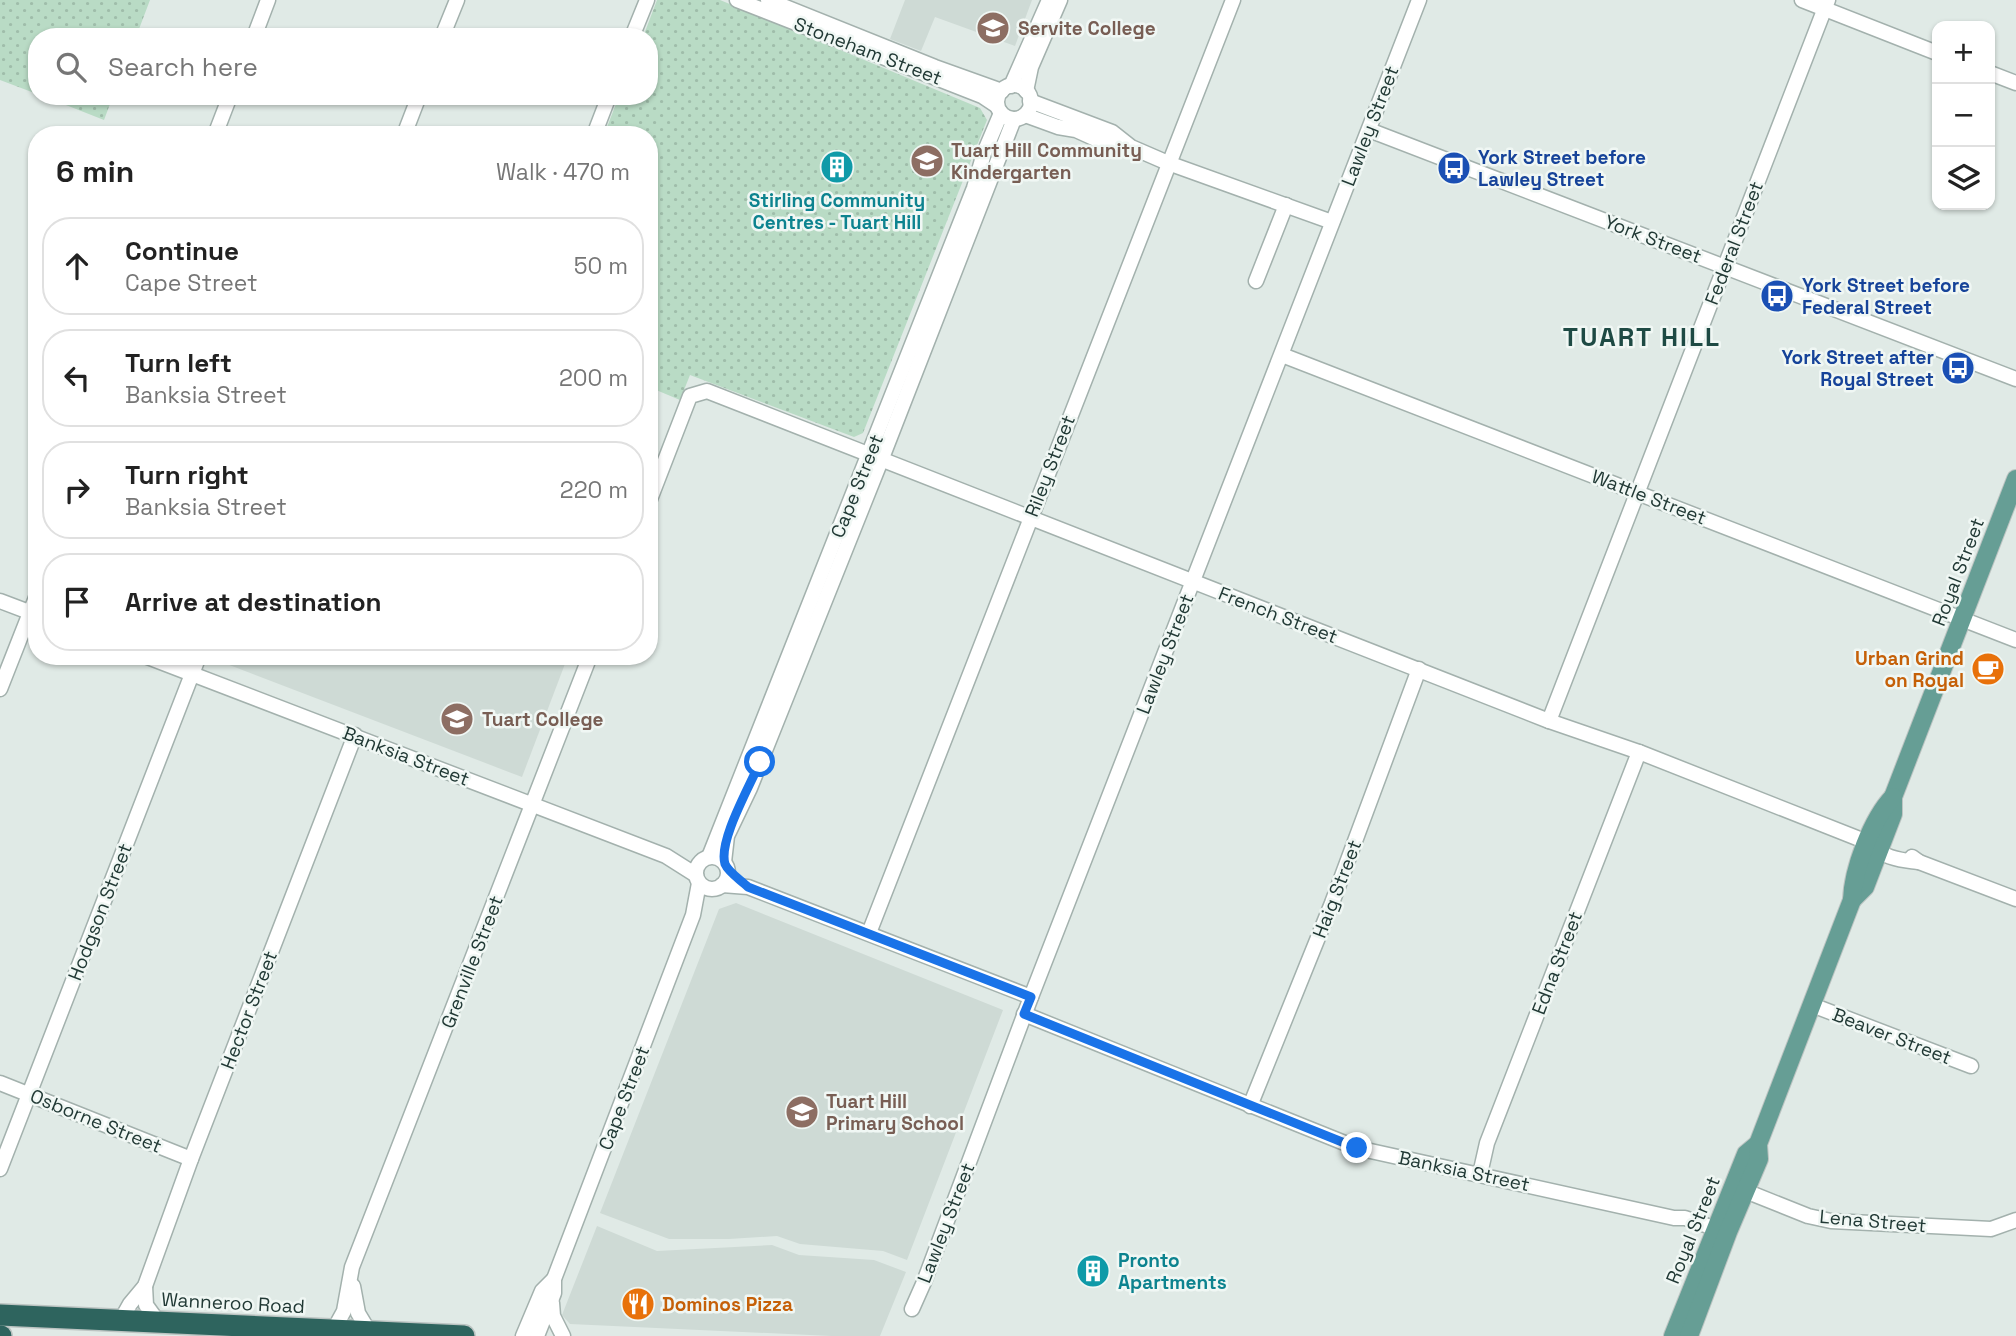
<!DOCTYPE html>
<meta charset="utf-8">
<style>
body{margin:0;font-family:"Space Grotesk",sans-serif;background:#f6f6f6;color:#222}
.controls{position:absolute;right:21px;top:21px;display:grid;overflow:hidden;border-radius:14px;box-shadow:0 2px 5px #0004}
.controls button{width:63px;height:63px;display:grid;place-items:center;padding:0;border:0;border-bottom:2px solid #e0e0e0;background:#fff;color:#222;font:35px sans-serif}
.stop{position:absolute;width:21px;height:21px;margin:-16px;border:5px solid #1a73e8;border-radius:50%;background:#fff}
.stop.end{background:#1a73e8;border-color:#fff;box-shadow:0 2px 7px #0008}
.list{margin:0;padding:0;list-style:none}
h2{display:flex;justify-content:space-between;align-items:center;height:91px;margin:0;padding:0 28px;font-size:30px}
h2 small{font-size:23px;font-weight:400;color:#767676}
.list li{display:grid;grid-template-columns:46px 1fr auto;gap:21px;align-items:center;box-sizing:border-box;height:98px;margin:0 14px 14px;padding:0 14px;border:2px solid #e0e0e0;border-radius:28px}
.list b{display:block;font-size:26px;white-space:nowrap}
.list p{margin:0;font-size:23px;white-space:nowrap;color:#767676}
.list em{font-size:23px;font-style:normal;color:#767676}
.icon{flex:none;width:38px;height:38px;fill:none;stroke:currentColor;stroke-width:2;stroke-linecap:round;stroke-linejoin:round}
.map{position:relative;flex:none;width:2016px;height:1336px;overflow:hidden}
.search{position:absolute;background:#fff;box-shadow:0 2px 5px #0004;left:28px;top:28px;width:630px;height:77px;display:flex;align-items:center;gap:18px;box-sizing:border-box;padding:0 24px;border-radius:28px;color:#767676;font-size:26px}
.panel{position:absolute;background:#fff;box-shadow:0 2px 5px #0004;left:28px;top:126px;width:630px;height:539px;border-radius:28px}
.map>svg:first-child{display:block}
</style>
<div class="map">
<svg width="2016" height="1336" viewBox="0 0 2016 1336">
<defs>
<pattern id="park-dots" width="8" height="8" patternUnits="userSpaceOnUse" patternTransform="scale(1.75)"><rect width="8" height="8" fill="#b9dbc5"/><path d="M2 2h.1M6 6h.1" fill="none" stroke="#9fbdaa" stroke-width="1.8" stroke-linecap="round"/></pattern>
</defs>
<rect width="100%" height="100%" fill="#e0eae6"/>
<!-- built -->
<g fill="#cedad5">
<polygon points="905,0 1032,0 1015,46 935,17 921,51 890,39"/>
<polygon points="221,656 568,656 522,777 219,661"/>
<polygon points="736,903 1003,1010 907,1260 883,1251 800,1244 777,1236 729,1239 669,1239 600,1213 719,909"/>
<polygon points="597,1226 657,1251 772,1245 799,1255 874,1260 906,1272 880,1336 831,1336 570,1324 562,1315"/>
</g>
<!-- park -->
<g fill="url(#park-dots)">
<polygon points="0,0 150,0 136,37 37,37 37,94 0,80"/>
<polygon points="657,0 720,0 980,108 987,120 863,433 854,437 690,375 680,400 649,387 649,135 604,135 619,96 649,96 649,37 643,37"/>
<polygon points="43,96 113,96 104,120"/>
</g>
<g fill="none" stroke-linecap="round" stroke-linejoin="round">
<defs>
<g id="minor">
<polyline points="737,0 982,96 997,106"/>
<polyline points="768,0 935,67 1002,91"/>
<polyline points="1802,0 1937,53"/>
<polyline points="254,37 268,0"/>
<polyline points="442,37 457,0"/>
<polyline points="632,37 647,0"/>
<polyline points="1990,73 2016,83"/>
<circle cx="1014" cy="102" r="17"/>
<polyline points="1011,86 1049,0"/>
<polyline points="1026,91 1031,67 1060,0"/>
<polyline points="1030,101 1112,132 1131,147 1168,163 1332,222"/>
<polyline points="1025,115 1058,127 1076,130 1107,144 1129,147"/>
<polyline points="1369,130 2016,379"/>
<polyline points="215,135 230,96"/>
<polyline points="404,135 419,96"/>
<polyline points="594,135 609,96"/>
<polyline points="1256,281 1286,205"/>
<polyline points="1282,355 2016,640"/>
<path d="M649 502 690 396 707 391 1549 721 1639 752 1857 838C1865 842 1870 847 1878 851 1890 859 1905 861 1919 862"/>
<polyline points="0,601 37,615"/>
<polyline points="145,656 666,856 696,875"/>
<polyline points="0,689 37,595"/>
<polyline points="1549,721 1828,0"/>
<circle cx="712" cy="873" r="16"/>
<polyline points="709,857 974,188 984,153 1001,113"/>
<polyline points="1912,857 1919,862 2016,899"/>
<polyline points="724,862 727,836 750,788 882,458 1014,119"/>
<polyline points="722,885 748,887 1031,997"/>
<polyline points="869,933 1233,0"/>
<polyline points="1812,1005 1971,1066"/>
<polyline points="1024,1014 1357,1148 1674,1218 1685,1218 1725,1232"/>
<polyline points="0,1083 191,1159"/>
<polyline points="1250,1106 1332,903 1419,669"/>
<polyline points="0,1169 199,656"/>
<polyline points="1480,1174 1487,1143 1639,752"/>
<polyline points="1738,1188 1808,1216 1831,1221 1991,1229 2016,1220"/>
<polyline points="145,1286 146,1305 159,1323"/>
<polyline points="353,1286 358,1313 370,1333"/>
<polyline points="552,1303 553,1316 563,1336"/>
<polyline points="912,1309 924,1282 1031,997 1419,0"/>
<polyline points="121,1320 130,1304 145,1286 191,1159 355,735"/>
<polyline points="333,1331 344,1311 352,1267 590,656"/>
<polyline points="523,1336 542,1291 554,1279"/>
<polyline points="537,1336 554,1293 554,1279 693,915 699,883"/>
</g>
<g id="major">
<polyline points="1852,900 1865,887 1893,814 1893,797 2016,479"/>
<polyline points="1673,1336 1746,1154 1758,1144"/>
<path d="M1689 1336 1728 1232 1759 1159 1758 1144 1852 900C1853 869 1872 819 1893 797"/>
</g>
<g id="highway">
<polyline points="0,1315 464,1336"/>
<polyline points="0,1336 1,1336"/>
</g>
</defs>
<!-- minor casing -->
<use href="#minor" stroke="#a3b1ad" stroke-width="17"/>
<!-- major casing -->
<use href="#major" stroke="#bcc4c2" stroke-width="20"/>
<!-- highway casing -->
<use href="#highway" stroke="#bcc4c2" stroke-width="24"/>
<!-- minor -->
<use href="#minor" stroke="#fff" stroke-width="14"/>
<!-- major -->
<use href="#major" stroke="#669e95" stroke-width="18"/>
<!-- highway -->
<use href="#highway" stroke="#2e645e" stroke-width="21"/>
</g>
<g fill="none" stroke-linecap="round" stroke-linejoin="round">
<!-- route -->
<path stroke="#1a73e8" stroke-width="9" d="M760 762C750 786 718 841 725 864 729 873 741 880 748 887L1031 997 1024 1014 1357 1148"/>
</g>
<!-- icons -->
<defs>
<symbol id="school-disc" viewBox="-11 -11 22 22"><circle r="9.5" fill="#8d6e63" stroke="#f0f7f4"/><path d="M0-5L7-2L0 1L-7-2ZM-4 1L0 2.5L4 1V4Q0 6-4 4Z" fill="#fff"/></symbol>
<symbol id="building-disc" viewBox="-11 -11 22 22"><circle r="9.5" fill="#0f9aa8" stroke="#f0f7f4"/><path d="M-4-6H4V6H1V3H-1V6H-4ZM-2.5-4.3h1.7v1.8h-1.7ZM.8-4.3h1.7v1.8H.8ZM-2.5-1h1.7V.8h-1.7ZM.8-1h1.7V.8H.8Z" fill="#fff"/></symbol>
<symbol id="bus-disc" viewBox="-11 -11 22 22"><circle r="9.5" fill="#1a4fb4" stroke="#f0f7f4"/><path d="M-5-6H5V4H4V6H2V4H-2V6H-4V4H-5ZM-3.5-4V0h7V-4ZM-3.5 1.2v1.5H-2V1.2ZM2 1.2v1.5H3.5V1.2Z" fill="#fff"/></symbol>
<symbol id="cafe-disc" viewBox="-11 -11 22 22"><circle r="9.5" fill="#e8710a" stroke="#f0f7f4"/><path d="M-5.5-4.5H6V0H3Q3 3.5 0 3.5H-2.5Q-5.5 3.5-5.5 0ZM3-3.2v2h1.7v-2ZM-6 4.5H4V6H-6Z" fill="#fff"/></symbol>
<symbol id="restaurant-disc" viewBox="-11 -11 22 22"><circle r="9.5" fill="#e8710a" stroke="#f0f7f4"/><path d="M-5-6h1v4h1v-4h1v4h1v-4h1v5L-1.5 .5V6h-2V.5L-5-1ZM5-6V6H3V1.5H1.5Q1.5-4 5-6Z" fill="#fff"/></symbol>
</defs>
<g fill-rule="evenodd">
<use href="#school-disc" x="974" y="9" width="38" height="38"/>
<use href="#school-disc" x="908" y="142" width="38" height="38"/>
<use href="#building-disc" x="818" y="148" width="38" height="38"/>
<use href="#bus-disc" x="1435" y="149" width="38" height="38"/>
<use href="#bus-disc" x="1758" y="277" width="38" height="38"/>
<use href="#bus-disc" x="1939" y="349" width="38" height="38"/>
<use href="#cafe-disc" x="1969" y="650" width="38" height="38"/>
<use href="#school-disc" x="438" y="700" width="38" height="38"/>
<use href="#school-disc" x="783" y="1093" width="38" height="38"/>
<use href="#building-disc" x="1074" y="1252" width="38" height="38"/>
<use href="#restaurant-disc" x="619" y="1285" width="38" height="38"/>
</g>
<g text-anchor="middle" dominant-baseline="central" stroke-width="5" stroke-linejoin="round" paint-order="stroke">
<!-- education labels -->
<g font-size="19" font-weight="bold" fill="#785e54" stroke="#f0f7f4" text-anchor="start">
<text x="1018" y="28">Servite College</text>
<text x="951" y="150">Tuart Hill Community<tspan x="951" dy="22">Kindergarten</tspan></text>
<text x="482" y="719">Tuart College</text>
<text x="826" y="1101">Tuart Hill<tspan x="826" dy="22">Primary School</tspan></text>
</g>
<!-- street labels -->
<g font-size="19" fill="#213935" stroke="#f0f7f4">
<text transform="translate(868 51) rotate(21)">Stoneham Street</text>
<text transform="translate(1370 126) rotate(-69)">Lawley Street</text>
<text transform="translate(1653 239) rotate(21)">York Street</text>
<text transform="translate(1734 243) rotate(-69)">Federal Street</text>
<text transform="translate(1050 466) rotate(-69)">Riley Street</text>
<text transform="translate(857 486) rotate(-68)">Cape Street</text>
<text transform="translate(1649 497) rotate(21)">Wattle Street</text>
<text transform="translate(1958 572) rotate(-69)">Royal Street</text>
<text transform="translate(1278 615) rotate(21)">French Street</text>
<text transform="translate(1165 654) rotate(-69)">Lawley Street</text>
<text transform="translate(406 756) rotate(21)">Banksia Street</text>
<text transform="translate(1337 889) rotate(-69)">Haig Street</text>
<text transform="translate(100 912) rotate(-69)">Hodgson Street</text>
<text transform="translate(472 962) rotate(-69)">Grenville Street</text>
<text transform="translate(1557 963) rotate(-69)">Edna Street</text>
<text transform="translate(249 1010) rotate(-69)">Hector Street</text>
<text transform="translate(1892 1036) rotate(21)">Beaver Street</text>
<text transform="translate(624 1098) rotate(-69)">Cape Street</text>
<text transform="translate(96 1121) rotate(22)">Osborne Street</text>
<text transform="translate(1464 1171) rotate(12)">Banksia Street</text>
<text transform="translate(1873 1221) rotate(5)">Lena Street</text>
<text transform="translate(946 1223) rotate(-69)">Lawley Street</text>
<text transform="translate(1693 1230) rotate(-68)">Royal Street</text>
<text transform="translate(233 1303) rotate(3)">Wanneroo Road</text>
</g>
<!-- transit labels -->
<g font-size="19" font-weight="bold" fill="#164399" stroke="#f0f7f4" text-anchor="start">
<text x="1478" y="157">York Street before<tspan x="1478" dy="22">Lawley Street</tspan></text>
<text x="1802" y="285">York Street before<tspan x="1802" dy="22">Federal Street</tspan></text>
<text x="1934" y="357" text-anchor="end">York Street after<tspan x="1934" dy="22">Royal Street</tspan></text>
</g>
<!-- culture labels -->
<g font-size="19" font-weight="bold" fill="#0d838f" stroke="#f0f7f4">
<text x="837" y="200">Stirling Community<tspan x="837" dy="22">Centres - Tuart Hill</tspan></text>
<text x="1118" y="1260" text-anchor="start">Pronto<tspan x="1118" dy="22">Apartments</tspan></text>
</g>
<!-- food labels -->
<g font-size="19" font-weight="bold" fill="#c56008" stroke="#f0f7f4" text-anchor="end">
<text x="1964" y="658">Urban Grind<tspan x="1964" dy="22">on Royal</tspan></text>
<text x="662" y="1304" text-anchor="start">Dominos Pizza</text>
</g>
<!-- district labels -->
<g font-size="26" font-weight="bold" letter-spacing="2" fill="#1e4a44" stroke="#f0f7f4">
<text x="1642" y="337">TUART HILL</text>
</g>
</g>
</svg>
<div class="controls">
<button>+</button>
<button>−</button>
<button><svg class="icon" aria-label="layers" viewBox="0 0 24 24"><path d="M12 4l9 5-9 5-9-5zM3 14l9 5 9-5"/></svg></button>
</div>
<div class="stop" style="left:760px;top:762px"></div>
<div class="stop end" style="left:1357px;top:1148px"></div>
<div class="search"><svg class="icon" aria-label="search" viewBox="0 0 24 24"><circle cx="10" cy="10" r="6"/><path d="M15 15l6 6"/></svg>Search here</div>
<section class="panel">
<h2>6 min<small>Walk · 470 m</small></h2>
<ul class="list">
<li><svg class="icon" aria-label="ahead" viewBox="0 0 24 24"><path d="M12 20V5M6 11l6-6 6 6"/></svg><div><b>Continue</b><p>Cape Street</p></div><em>50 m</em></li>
<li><svg class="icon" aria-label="left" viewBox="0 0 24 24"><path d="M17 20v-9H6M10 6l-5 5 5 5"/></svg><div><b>Turn left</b><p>Banksia Street</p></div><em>200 m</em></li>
<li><svg class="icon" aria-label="right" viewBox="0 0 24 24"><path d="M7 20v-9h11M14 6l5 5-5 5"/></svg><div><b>Turn right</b><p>Banksia Street</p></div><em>220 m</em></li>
<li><svg class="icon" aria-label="arrive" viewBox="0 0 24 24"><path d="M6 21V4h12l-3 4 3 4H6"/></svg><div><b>Arrive at destination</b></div></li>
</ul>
</section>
</div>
